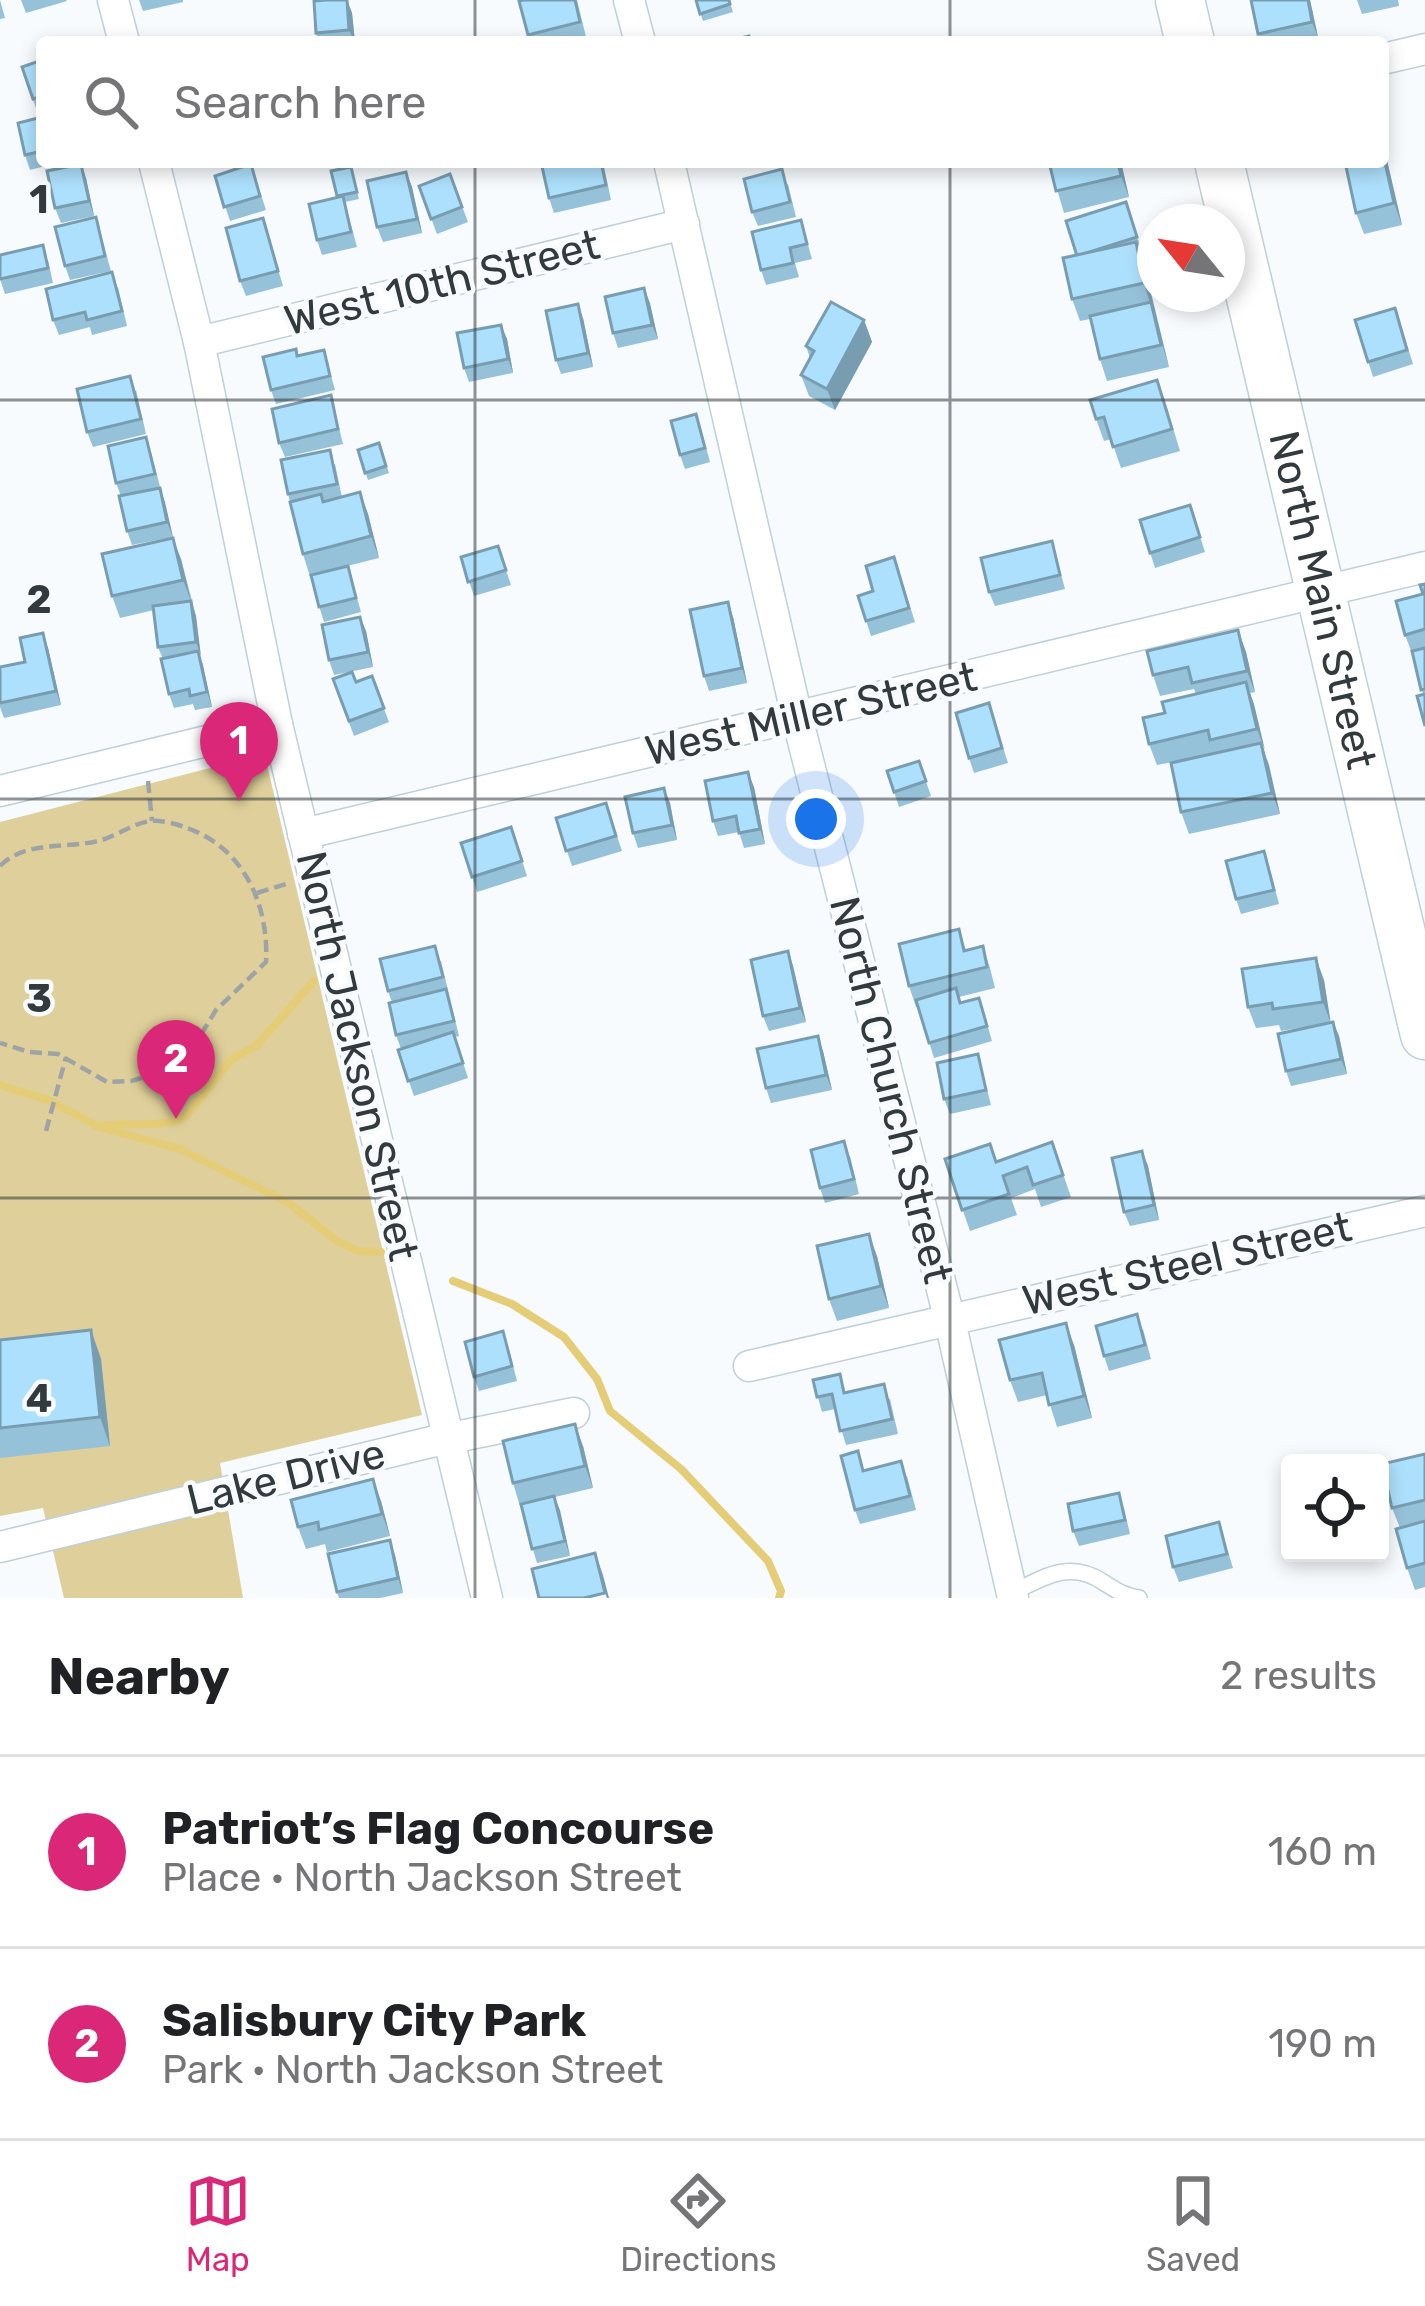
<!DOCTYPE html>
<meta charset="utf-8">
<style>
body{margin:0;font-family:Rubik,sans-serif;background:#f6f6f6;color:#202124}
.controls{position:absolute;right:36px;bottom:36px;display:grid;overflow:hidden;border-radius:12px;box-shadow:0 6px 18px #0003}
.controls button{width:108px;height:108px;display:grid;place-items:center;padding:0;border:0;border-bottom:3px solid #e0e0e0;background:#fff;color:#202124;font:60px sans-serif}
.compass{position:absolute;left:1137px;top:204px;width:108px;height:108px;border-radius:50%;background:#fff;box-shadow:0 6px 18px #0003;rotate:300deg}
.you{position:absolute;left:816px;top:819px;width:42px;height:42px;margin:-30px;border:9px solid #fff;border-radius:50%;background:#1a73e8;box-shadow:0 0 0 18px #1a73e833}
.badge{display:grid;place-items:center;width:78px;height:78px;border-radius:50%;background:#db2777;color:#fff;font-size:39px;font-weight:700}
.pin{position:absolute;translate:-50% -99px;filter:drop-shadow(0 3px 6px #0008)}
.pin::after{content:'';position:absolute;top:63px;width:42px;height:36px;background:inherit;clip-path:polygon(0 0,100% 0,50% 100%)}
.list{margin:0;padding:0;list-style:none}
h2{display:flex;justify-content:space-between;align-items:center;height:156px;margin:0;padding:0 48px;font-size:51px}
h2 small{font-size:39px;font-weight:400;color:#757577}
.list li{display:grid;grid-template-columns:78px 1fr auto;gap:36px;align-items:center;box-sizing:border-box;height:192px;padding:0 48px;border-top:3px solid #e0e0e0}
.list b{display:block;font-size:45px;white-space:nowrap}
.list p{margin:0;font-size:39px;white-space:nowrap;color:#757577}
.list em{font-size:39px;font-style:normal;color:#757577}
.icon{flex:none;width:66px;height:66px;fill:none;stroke:currentColor;stroke-width:2;stroke-linecap:round;stroke-linejoin:round}
.map{position:relative;flex:none;width:1425px;height:1598px;overflow:hidden}
.search{position:absolute;background:#fff;box-shadow:0 6px 18px #0003;left:36px;right:36px;top:36px;height:132px;display:flex;align-items:center;gap:30px;box-sizing:border-box;padding:0 42px;border-radius:12px;color:#757577;font-size:45px}
.sheet{height:540px;background:#fff}
nav{display:flex;justify-content:space-around;align-items:center;box-sizing:border-box;height:168px;border-top:3px solid #e0e0e0;background:#fff;font-size:33px;color:#757577}
nav a{display:grid;justify-items:center;gap:6px}
nav .on{color:#db2777}
.map>svg:first-child{display:block}
</style>
<div class="map">
<svg width="1425" height="1598" viewBox="0 0 1425 1598">
<rect width="100%" height="100%" fill="#f7fbfd"/>
<!-- green -->
<polygon fill="#dfcf9a" points="249,758 267,765 422,1415 220,1463 243,1598 64,1598 43,1508 0,1516 0,822"/>
<g fill="none" stroke-linecap="round" stroke-linejoin="round">
<!-- stream -->
<g stroke="#e5cd77" stroke-width="8">
<polyline points="0,1085 48,1100 99,1127 180,1149 289,1203 337,1241 358,1251 381,1252"/>
<path d="M101 1126C125 1122 168 1128 185 1117L231 1060 257 1045 314 981"/>
<polyline points="453,1281 512,1304 564,1337 597,1379 610,1411 681,1469 768,1561 781,1591 779,1598"/>
</g>
<defs>
<path id="service" d="M1012 1593C1044 1577 1070 1560 1103 1582 1116 1590 1124 1596 1139 1598"/>
<g id="minor">
<polyline points="113,0 124,42"/>
<polyline points="629,0 640,42"/>
<polyline points="1383,59 1425,49"/>
<polyline points="154,162 199,342 277,724 487,1598"/>
<polyline points="669,162 797,717 949,1317 1013,1598"/>
<polyline points="199,342 684,224"/>
<polyline points="0,791 277,724"/>
<polyline points="303,834 1425,567"/>
<polyline points="749,1366 1425,1211"/>
<polyline points="0,1547 431,1442 574,1413"/>
</g>
<g id="primary">
<polyline points="1180,0 1190,42"/>
<path id="s1" d="M1219 162 1425 1035"/>
</g>
</defs>
<!-- service casing -->
<use href="#service" stroke="#bfd0d9" stroke-width="18"/>
<!-- minor casing -->
<use href="#minor" stroke="#bfd0d9" stroke-width="33"/>
<!-- primary casing -->
<use href="#primary" stroke="#bfd0d9" stroke-width="51"/>
<!-- path -->
<g stroke="#9ea3a6" stroke-width="4.5" stroke-dasharray="12 6" stroke-linecap="butt">
<polyline points="148,781 152,821"/>
<path d="M0 866C26 840 66 849 98 841 116 837 132 823 151 821 161 820 177 824 187 828 244 848 269 905 266 962L216 1010 183 1064 163 1072 131 1081 107 1082 58 1054 29 1052 0 1043"/>
<polyline points="257,893 286,884"/>
<polyline points="46,1131 66,1057"/>
</g>
<!-- service -->
<use href="#service" stroke="#fff" stroke-width="15"/>
<!-- minor -->
<use href="#minor" stroke="#fff" stroke-width="30"/>
<!-- primary -->
<use href="#primary" stroke="#fff" stroke-width="48"/>
</g>
<!-- wall -->
<g fill="#95c1d9">
<polygon points="0,0 5,18 0,19"/>
<polygon points="21,0 66,0 67,1 26,13"/>
<polygon points="139,0 183,0 183,2 143,11"/>
<polygon points="347,0 352,13 355,42 319,42 316,33"/>
<polygon points="577,0 586,37 564,42 530,42 528,35"/>
<polygon points="696,0 729,0 733,12 703,21"/>
<polygon points="1310,0 1318,37 1294,42 1261,42 1258,34"/>
<polygon points="1357,0 1398,0 1399,6 1362,14"/>
<polygon points="42,60 42,113 38,114 22,67"/>
<polygon points="42,117 42,162 61,162 30,170 25,155"/>
<polygon points="1386,156 1402,225 1364,234 1356,213"/>
<polygon points="603,162 611,200 554,213 549,198"/>
<polygon points="1049,162 1121,162 1129,197 1064,213"/>
<polygon points="251,164 266,210 230,221 215,176"/>
<polygon points="351,167 359,199 345,202 357,247 322,255 317,240"/>
<polygon points="406,172 412,187 422,233 383,242 377,227"/>
<polygon points="450,174 468,222 437,234 419,186"/>
<polygon points="86,178 94,216 61,223 55,208"/>
<polygon points="788,184 796,217 758,226 752,212"/>
<polygon points="1126,202 1142,251 1139,252 1169,367 1107,381 1100,359 1090,319 1080,321 1072,299 1077,255"/>
<polygon points="96,217 111,271 70,280 65,266"/>
<polygon points="263,218 283,286 246,296 240,281"/>
<polygon points="801,220 812,259 795,263 799,277 766,285 761,270"/>
<polygon points="48,260 53,283 5,294 0,279"/>
<polygon points="118,287 127,326 92,335 90,327 59,335 53,320"/>
<polygon points="644,288 658,339 618,348 613,333"/>
<polygon points="583,318 593,367 561,374 556,360"/>
<polygon points="864,320 872,342 835,410 809,396 801,375 810,358 806,346"/>
<polygon points="1355,320 1400,322 1413,364 1373,377"/>
<polygon points="501,325 507,339 513,373 469,382 464,368"/>
<polygon points="324,350 335,390 276,404 271,390 298,356"/>
<polygon points="136,390 146,434 93,447 87,432"/>
<polygon points="331,395 343,444 285,457 279,443"/>
<polygon points="1165,401 1180,451 1121,468 1111,439 1104,441 1096,419"/>
<polygon points="701,429 710,462 685,469 680,455"/>
<polygon points="379,443 389,473 368,480 358,450"/>
<polygon points="151,452 173,537 132,545 127,531 121,496 116,483"/>
<polygon points="335,464 342,497 360,492 368,514 379,558 319,573 348,566 361,612 324,622 303,554 288,494"/>
<polygon points="1190,505 1205,552 1155,568 1140,520"/>
<polygon points="1052,541 1065,589 995,606 989,592"/>
<polygon points="498,546 511,585 474,596 461,557"/>
<polygon points="894,557 915,622 871,636 858,596 873,591"/>
<polygon points="181,559 196,616 200,657 212,707 195,710 193,704 174,708 169,694 163,659 158,647 154,610 120,618 112,596"/>
<polygon points="1425,584 1425,726 1423,694 1413,656 1405,635"/>
<polygon points="360,617 366,631 373,667 334,675 329,660"/>
<polygon points="733,617 747,683 709,691 704,676"/>
<polygon points="1238,630 1246,652 1255,692 1250,693 1280,814 1189,834 1181,812 1215,754 1157,765 1149,744 1165,713 1196,694 1194,689 1160,696 1153,675"/>
<polygon points="48,648 61,705 4,718 0,707 0,667 25,662"/>
<polygon points="372,676 389,722 354,736 333,679 356,682"/>
<polygon points="989,703 1008,763 974,773 969,758"/>
<polygon points="919,761 931,796 899,807 887,771"/>
<polygon points="754,787 765,844 744,848 739,832 718,836 713,821"/>
<polygon points="606,803 622,851 572,866 556,818"/>
<polygon points="670,803 677,840 638,848 633,833"/>
<polygon points="511,827 527,876 477,892 461,843"/>
<polygon points="1269,866 1279,904 1241,914 1236,899"/>
<polygon points="959,929 966,950 983,946 990,968 995,988 959,997 961,1003 984,1013 992,1041 934,1058 918,1007 916,1007 909,986"/>
<polygon points="441,961 459,1036 455,1037 468,1078 414,1096 398,1050 401,1049 396,1035 392,1002 388,991"/>
<polygon points="793,966 806,1022 769,1031 763,1016"/>
<polygon points="1324,980 1330,1022 1333,1022 1339,1036 1347,1074 1291,1086 1286,1071 1312,1026 1281,1031 1279,1025 1256,1028 1248,1007"/>
<polygon points="823,1051 832,1090 771,1103 766,1088"/>
<polygon points="978,1054 991,1105 950,1114 944,1099"/>
<polygon points="183,1079 186,1092 172,1095 164,1081"/>
<polygon points="1052,1142 1071,1197 1041,1207 1035,1189 1011,1198 1017,1215 970,1231 945,1159 996,1162"/>
<polygon points="1142,1151 1148,1166 1159,1220 1130,1226 1124,1212"/>
<polygon points="850,1156 859,1194 825,1203 820,1188"/>
<polygon points="877,1256 889,1308 837,1321 829,1299"/>
<polygon points="1143,1329 1151,1359 1109,1371 1104,1356"/>
<polygon points="91,1330 101,1359 110,1446 0,1458 0,1340"/>
<polygon points="1074,1345 1092,1418 1057,1427 1047,1395 1018,1402 1010,1380"/>
<polygon points="508,1346 517,1381 479,1391 474,1377"/>
<polygon points="813,1380 846,1393 890,1399 898,1434 846,1445 835,1409 822,1412"/>
<polygon points="583,1446 593,1488 555,1497 570,1556 537,1563 513,1483"/>
<polygon points="1425,1454 1425,1587 1415,1590 1407,1568 1400,1528 1392,1508"/>
<polygon points="865,1471 907,1476 916,1510 860,1524 855,1510"/>
<polygon points="381,1501 390,1536 327,1552 325,1544 306,1549 298,1527"/>
<polygon points="1124,1508 1130,1534 1079,1546 1073,1531"/>
<polygon points="1219,1522 1233,1568 1179,1582 1173,1567"/>
<polygon points="395,1555 403,1593 380,1598 339,1598 337,1592"/>
</g>
<!-- shaded-wall -->
<g fill="#799db0">
<polygon points="347,0 352,13 355,42 349,30"/>
<polygon points="1308,0 1310,0 1318,37 1312,22"/>
<polygon points="1383,147 1386,156 1402,225 1394,203"/>
<polygon points="1118,162 1121,162 1129,197 1121,176"/>
<polygon points="81,164 86,178 94,216 89,201"/>
<polygon points="406,172 412,187 422,233 417,219"/>
<polygon points="1136,242 1144,264 1169,367 1144,283"/>
<polygon points="644,288 650,303 658,339 652,325"/>
<polygon points="578,304 583,318 593,367 588,353"/>
<polygon points="864,320 872,342 835,410 827,389"/>
<polygon points="501,325 507,339 513,373 508,359"/>
<polygon points="160,488 165,502 173,537 167,522"/>
<polygon points="360,492 368,514 379,558 371,536"/>
<polygon points="173,538 181,559 191,601 183,580"/>
<polygon points="191,601 196,616 201,656 196,642"/>
<polygon points="728,602 733,617 747,683 742,668"/>
<polygon points="360,617 366,631 373,667 368,652"/>
<polygon points="1238,630 1246,652 1255,692 1247,671"/>
<polygon points="43,633 48,648 61,705 56,691"/>
<polygon points="198,651 203,665 212,707 207,692"/>
<polygon points="1246,682 1254,704 1265,750 1257,729"/>
<polygon points="1261,743 1269,765 1280,814 1272,793"/>
<polygon points="748,772 754,787 765,844 760,829"/>
<polygon points="664,788 670,803 677,840 672,825"/>
<polygon points="788,951 793,966 806,1022 800,1008"/>
<polygon points="1316,958 1324,980 1331,1024 1323,1002"/>
<polygon points="1333,1022 1339,1036 1347,1074 1341,1059"/>
<polygon points="818,1036 823,1051 832,1090 826,1075"/>
<polygon points="1142,1151 1148,1166 1159,1220 1154,1205"/>
<polygon points="869,1234 877,1256 889,1308 881,1286"/>
<polygon points="1066,1323 1074,1345 1092,1418 1084,1396"/>
<polygon points="91,1330 101,1359 110,1446 100,1417"/>
<polygon points="575,1424 583,1446 593,1488 585,1466"/>
<polygon points="373,1479 381,1501 390,1536 382,1514"/>
<polygon points="554,1496 560,1510 570,1556 565,1541"/>
<polygon points="390,1540 395,1555 403,1593 398,1578"/>
<polygon points="595,1553 603,1575 609,1598 607,1598 605,1593"/>
</g>
<!-- building -->
<g fill="#ade0fc" stroke="#799db0" stroke-width="3">
<polygon points="326,0 347,0 349,30 316,33 314,1"/>
<polygon points="524,0 575,0 580,22 528,35 519,1"/>
<polygon points="696,0 729,0 730,4 700,14"/>
<polygon points="1251,0 1308,0 1312,22 1258,34"/>
<polygon points="749,36 751,42 722,42"/>
<polygon points="42,60 42,96 33,99 22,67"/>
<polygon points="42,117 42,151 25,155 18,123"/>
<polygon points="1383,154 1394,203 1356,213 1345,162 1383,162"/>
<polygon points="541,162 601,162 606,185 549,198"/>
<polygon points="1049,162 1118,162 1121,176 1056,191"/>
<polygon points="81,164 89,201 55,208 47,171"/>
<polygon points="251,164 260,196 224,207 215,176"/>
<polygon points="351,167 357,192 337,196 331,171"/>
<polygon points="782,169 790,202 752,212 744,179"/>
<polygon points="406,172 417,219 377,227 367,181"/>
<polygon points="450,174 462,207 431,219 419,186"/>
<polygon points="343,196 351,232 317,240 309,204"/>
<polygon points="1126,202 1137,237 1077,256 1066,221"/>
<polygon points="96,217 105,256 65,266 55,227"/>
<polygon points="263,218 278,271 240,281 226,228"/>
<polygon points="801,220 807,244 790,248 793,263 761,270 752,232"/>
<polygon points="1136,242 1144,283 1072,299 1063,258"/>
<polygon points="43,245 48,268 0,279 0,255"/>
<polygon points="112,272 122,311 87,320 85,312 53,320 46,289"/>
<polygon points="644,288 652,325 613,333 605,297"/>
<polygon points="831,302 864,320 827,389 801,375 814,351 806,346"/>
<polygon points="1151,302 1161,345 1100,359 1090,316"/>
<polygon points="578,304 588,353 556,360 546,311"/>
<polygon points="1395,308 1407,350 1368,362 1355,320"/>
<polygon points="501,325 508,359 464,368 457,333"/>
<polygon points="296,349 297,356 324,350 330,376 271,390 263,357"/>
<polygon points="130,376 141,419 87,432 77,389"/>
<polygon points="1157,380 1172,429 1113,447 1104,417 1096,419 1090,400"/>
<polygon points="331,395 338,429 279,443 272,409"/>
<polygon points="696,414 705,448 680,455 671,421"/>
<polygon points="146,437 155,474 116,483 108,446"/>
<polygon points="379,443 386,466 365,473 358,450"/>
<polygon points="330,450 337,484 288,494 281,460"/>
<polygon points="160,488 167,522 127,531 119,496"/>
<polygon points="360,492 371,536 303,554 290,502 321,494 323,502"/>
<polygon points="1190,505 1200,537 1150,553 1140,520"/>
<polygon points="173,538 183,580 112,596 102,554"/>
<polygon points="1052,541 1060,575 989,592 981,558"/>
<polygon points="498,546 506,570 468,582 461,557"/>
<polygon points="894,557 909,608 866,621 858,596 873,591 866,566"/>
<polygon points="348,566 356,598 319,607 311,575"/>
<polygon points="1425,584 1425,629 1405,635 1396,601 1423,594 1420,585"/>
<polygon points="191,601 196,642 158,647 153,606"/>
<polygon points="728,602 742,668 704,676 690,610"/>
<polygon points="360,617 368,652 329,660 322,625"/>
<polygon points="1238,630 1247,671 1192,683 1188,667 1153,675 1147,651"/>
<polygon points="43,633 56,691 0,703 0,667 25,662 20,638"/>
<polygon points="1425,648 1425,689 1421,690 1412,651"/>
<polygon points="198,651 207,692 190,696 189,689 169,694 161,659"/>
<polygon points="352,672 356,682 372,676 384,708 349,721 333,679"/>
<polygon points="1246,682 1257,729 1210,740 1208,730 1149,744 1143,718 1165,713 1162,702"/>
<polygon points="1425,694 1425,726 1417,696"/>
<polygon points="989,703 1002,748 969,758 956,713"/>
<polygon points="1261,743 1272,793 1181,812 1171,763"/>
<polygon points="919,761 926,781 894,792 887,771"/>
<polygon points="748,772 760,829 739,833 736,816 713,821 705,781"/>
<polygon points="664,788 672,825 633,833 625,797"/>
<polygon points="606,803 616,836 566,851 556,818"/>
<polygon points="511,827 522,861 472,877 461,843"/>
<polygon points="1264,851 1274,890 1236,899 1226,861"/>
<polygon points="959,929 964,951 983,946 987,967 909,986 899,944"/>
<polygon points="435,946 443,977 388,991 380,959"/>
<polygon points="788,951 800,1008 763,1016 751,960"/>
<polygon points="1316,958 1323,1002 1273,1009 1272,1003 1248,1007 1242,969"/>
<polygon points="956,988 960,1003 979,998 987,1026 929,1043 916,1000"/>
<polygon points="446,989 454,1021 396,1035 389,1003"/>
<polygon points="1333,1022 1341,1059 1286,1071 1278,1034"/>
<polygon points="453,1032 463,1063 408,1081 398,1050"/>
<polygon points="818,1036 826,1075 766,1088 757,1049"/>
<polygon points="978,1054 986,1090 944,1099 937,1063"/>
<polygon points="180,1071 183,1085 169,1088 164,1081 166,1074"/>
<polygon points="844,1141 854,1179 820,1188 811,1150"/>
<polygon points="1052,1142 1063,1175 1033,1185 1027,1167 1003,1176 1009,1194 962,1210 945,1159 990,1144 996,1162"/>
<polygon points="1142,1151 1154,1205 1124,1212 1112,1158"/>
<polygon points="869,1234 881,1286 829,1299 817,1246"/>
<polygon points="1137,1314 1145,1345 1104,1356 1096,1326"/>
<polygon points="1066,1323 1084,1396 1049,1405 1042,1373 1010,1380 999,1340"/>
<polygon points="91,1330 100,1417 0,1428 0,1340"/>
<polygon points="503,1331 512,1366 474,1377 465,1342"/>
<polygon points="840,1374 844,1393 884,1384 892,1419 840,1431 832,1394 817,1397 813,1380"/>
<polygon points="575,1424 585,1466 513,1483 503,1441"/>
<polygon points="858,1451 863,1471 901,1461 910,1496 855,1510 841,1456"/>
<polygon points="1425,1454 1425,1500 1392,1508 1382,1464"/>
<polygon points="373,1479 382,1514 319,1530 318,1522 298,1527 291,1500"/>
<polygon points="1119,1493 1125,1520 1073,1531 1068,1504"/>
<polygon points="554,1496 565,1541 532,1549 521,1504"/>
<polygon points="1425,1521 1425,1563 1407,1568 1396,1529"/>
<polygon points="1219,1522 1227,1554 1173,1567 1166,1536"/>
<polygon points="390,1540 398,1578 337,1592 328,1554"/>
<polygon points="595,1553 605,1593 584,1598 539,1598 532,1569"/>
</g>
<!-- grid -->
<path fill="none" stroke="#333a3e" stroke-width="3" stroke-opacity="0.55" d="M475 0V42M950 0V42M475 162V1598M950 162V1598M0 400H1425M0 799H1425M0 1198H1425"/>
<g text-anchor="middle" dominant-baseline="central" stroke-width="9" stroke-linejoin="round" paint-order="stroke">
<!-- street labels -->
<g font-size="42" fill="#333a3e" stroke="#f7fbfd">
<text transform="translate(442 283) rotate(-14)">West 10th Street</text>
<text stroke="none"><textPath href="#s1" startOffset="450">North Main Street</textPath></text>
<text transform="translate(811 714) rotate(-13)">West Miller Street</text>
<text transform="translate(357 1056) rotate(77)">North Jackson Street</text>
<text transform="translate(891 1090) rotate(76)">North Church Street</text>
<text transform="translate(1187 1264) rotate(-13)">West Steel Street</text>
<text transform="translate(286 1477) rotate(-14)">Lake Drive</text>
</g>
</g>
<g font-size="39" text-anchor="middle" font-weight="bold" fill="#333a3e" stroke="#f7fbfd" stroke-width="9" stroke-linejoin="round" paint-order="stroke">
<text x="39" y="213">1</text>
<text x="39" y="613">2</text>
<text x="39" y="1012">3</text>
<text x="39" y="1412">4</text>
</g>
</svg>
<div class="controls">
<button><svg class="icon" aria-label="locate" viewBox="0 0 24 24"><circle cx="12" cy="12" r="6"/><path d="M12 2v4M12 18v4M2 12h4M18 12h4"/></svg></button>
</div>
<svg class="compass" viewBox="-18 -18 36 36"><path d="M0-13l5 13h-10z" fill="#e53935"/><path d="M0 13l5-13h-10z" fill="#757577"/></svg>
<div class="you"></div>
<div class="pin badge" style="left:239px;top:801px">1</div>
<div class="pin badge" style="left:176px;top:1119px">2</div>
<div class="search"><svg class="icon" aria-label="search" viewBox="0 0 24 24"><circle cx="10" cy="10" r="6"/><path d="M15 15l6 6"/></svg>Search here</div>
</div>
<section class="sheet">
<h2>Nearby<small>2 results</small></h2>
<ul class="list">
<li><span class="badge">1</span><div><b>Patriot’s Flag Concourse</b><p>Place · North Jackson Street</p></div><em>160 m</em></li>
<li><span class="badge">2</span><div><b>Salisbury City Park</b><p>Park · North Jackson Street</p></div><em>190 m</em></li>
</ul>
</section>
<nav>
<a class="on"><svg class="icon" aria-label="map" viewBox="0 0 24 24"><path d="M3 6l6-2 6 2 6-2v14l-6 2-6-2-6 2zM9 4v14M15 6v14"/></svg>Map</a>
<a><svg class="icon" aria-label="directions" viewBox="0 0 24 24"><path d="M12 3l9 9-9 9-9-9zM9 14v-3h6M13 9l2 2-2 2"/></svg>Directions</a>
<a><svg class="icon" aria-label="saved" viewBox="0 0 24 24"><path d="M7 4h10v16l-5-4-5 4z"/></svg>Saved</a>
</nav>
